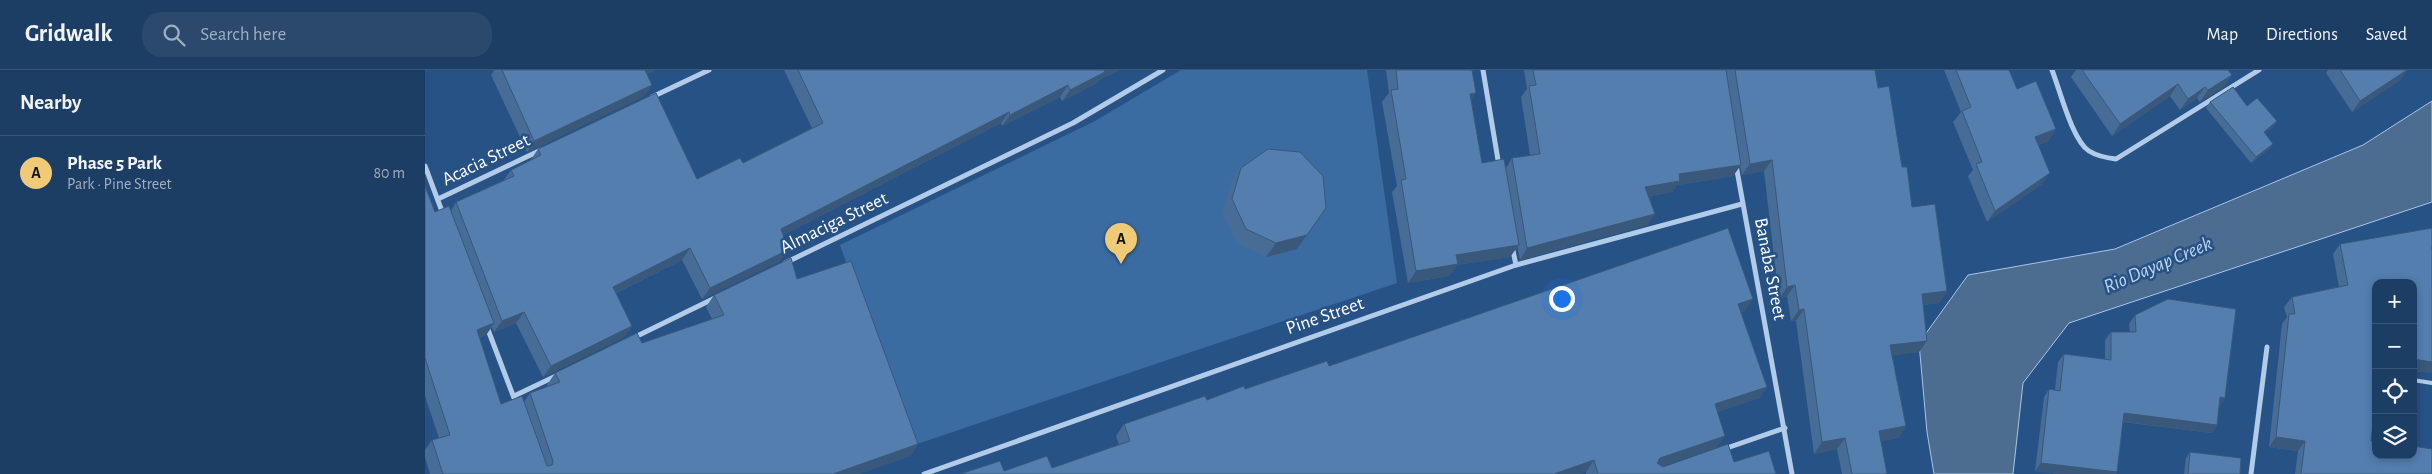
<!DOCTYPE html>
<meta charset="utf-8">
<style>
body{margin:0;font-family:"Alegreya Sans",sans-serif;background:#2a496d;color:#f1f3f6}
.controls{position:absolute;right:15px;bottom:15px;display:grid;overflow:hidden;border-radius:10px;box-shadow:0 2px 8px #0003}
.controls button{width:45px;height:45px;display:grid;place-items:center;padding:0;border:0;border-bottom:1px solid #3b5778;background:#1d3e64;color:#f1f3f6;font:25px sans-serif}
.you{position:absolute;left:1136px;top:228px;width:18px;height:18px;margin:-12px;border:4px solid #fff;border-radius:50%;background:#1a73e8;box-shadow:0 0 0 8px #1a73e833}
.badge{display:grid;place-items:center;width:32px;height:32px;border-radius:50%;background:#f0ca76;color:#111;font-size:16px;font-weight:700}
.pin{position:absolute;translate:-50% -41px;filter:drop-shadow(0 1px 2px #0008)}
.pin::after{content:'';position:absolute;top:26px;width:18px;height:15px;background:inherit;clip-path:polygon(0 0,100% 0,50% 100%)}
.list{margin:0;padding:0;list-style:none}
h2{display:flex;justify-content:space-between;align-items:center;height:65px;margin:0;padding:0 20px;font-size:21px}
h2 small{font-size:16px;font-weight:400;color:#a0aebf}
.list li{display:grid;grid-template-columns:32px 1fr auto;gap:15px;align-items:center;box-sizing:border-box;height:75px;padding:0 20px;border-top:1px solid #3b5778}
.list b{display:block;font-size:19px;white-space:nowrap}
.list p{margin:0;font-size:16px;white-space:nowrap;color:#a0aebf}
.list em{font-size:16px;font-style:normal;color:#a0aebf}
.icon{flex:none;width:28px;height:28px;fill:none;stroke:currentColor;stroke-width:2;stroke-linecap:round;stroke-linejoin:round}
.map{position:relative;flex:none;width:2007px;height:404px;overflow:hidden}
header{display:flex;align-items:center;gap:30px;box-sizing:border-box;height:70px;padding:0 25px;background:#1d3e64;border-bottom:1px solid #3b5778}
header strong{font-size:24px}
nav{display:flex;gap:28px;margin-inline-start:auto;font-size:18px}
.search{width:350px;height:45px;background:#2a496d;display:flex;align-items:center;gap:12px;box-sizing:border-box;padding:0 18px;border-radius:20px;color:#a0aebf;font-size:19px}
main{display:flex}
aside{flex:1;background:#1d3e64}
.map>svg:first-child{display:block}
</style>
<header>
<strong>Gridwalk</strong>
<div class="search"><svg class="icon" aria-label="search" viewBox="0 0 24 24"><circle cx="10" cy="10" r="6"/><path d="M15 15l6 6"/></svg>Search here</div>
<nav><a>Map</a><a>Directions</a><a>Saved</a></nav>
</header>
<main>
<aside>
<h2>Nearby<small></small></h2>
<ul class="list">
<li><span class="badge">A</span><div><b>Phase 5 Park</b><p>Park · Pine Street</p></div><em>80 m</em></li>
</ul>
</aside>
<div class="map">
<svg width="2007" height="404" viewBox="0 0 2007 404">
<rect width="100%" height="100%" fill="#275285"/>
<!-- green -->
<polygon fill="#3b6ca1" points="756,0 942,0 972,213 486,376 415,175 670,51"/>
<!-- water -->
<polygon fill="#4d6d90" stroke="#a5c6e8" points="2007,31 2007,132 1644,253 1598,313 1588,404 1509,404 1502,362 1494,273 1543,205 1690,179 1938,75"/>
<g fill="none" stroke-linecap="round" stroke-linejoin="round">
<!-- lane -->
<polyline stroke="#b1cbe8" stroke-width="4" points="1988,310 2007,313"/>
<!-- street -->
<g stroke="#b1cbe8" stroke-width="5">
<polyline points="1058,0 1074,96"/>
<path d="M1627 0C1635 20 1647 70 1664 81 1672 86 1682 88 1691 89L1834 0"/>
<polyline points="227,27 284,0"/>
<polyline points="1311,95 1367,404"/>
<polyline points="0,96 18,144"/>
<polyline points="13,129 116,80"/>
<polyline points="1087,176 1091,195"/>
<polyline points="360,193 648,53 738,0"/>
<polyline points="62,257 89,328"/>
<polyline points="208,268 292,227"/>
<polyline points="89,326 133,305"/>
<polyline points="1299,379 1360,358"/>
<polyline points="499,404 1091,195 1317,134"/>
<polyline points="1826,404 1842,277"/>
</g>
</g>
<!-- wall -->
<g fill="#476c96">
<polygon points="68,0 230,0 222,4 227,15 219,26 102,82 66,5 69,1"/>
<polygon points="359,0 694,0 674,10 672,13 637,31 635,27 577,56 576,53 358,165 355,191 277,229 257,190 191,223 207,256 199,267 118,307 91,253 69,262 67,257 61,265 54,268 76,334 99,332 105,323 123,317 122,315 130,303 287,249 281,237 289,225 372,209 493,374 485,386 433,404 5,404 0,387 0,380 7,370 14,368 0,326 0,116 10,142 26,141 31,132 78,111 86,100 105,91 113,79 272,109 318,93 387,58"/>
<polygon points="961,0 1047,0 1046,29 1057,93 1081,98 1087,88 1105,85 1096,27 1102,19 1099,0 1450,0 1453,18 1477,97 1487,137 1522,221 1514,233 1498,235 1502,271 1494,282 1467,285 1481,356 1473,368 1456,371 1462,404 1417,404 1412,379 1389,384 1371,251 1366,251 1362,226 1354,229 1339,101 1317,105 1315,96 1308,106 1252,115 1247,122 1224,126 1230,144 1222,155 1095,190 1092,176 1085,187 1032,195 1024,206 983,213 967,122 972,116 957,32 964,23"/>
<polygon points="1519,0 1584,0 1592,19 1631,59 1623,71 1613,75 1617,114 1562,152 1543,106 1548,100 1528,52 1536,42"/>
<polygon points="1651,0 1803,0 1807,5 1799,17 1775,32 1772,28 1755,40 1745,26 1687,66 1646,7"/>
<polygon points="1903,0 1982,0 1974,11 1927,42 1901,3"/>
<polygon points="1785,32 1822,36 1852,51 1847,58 1840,63 1848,74 1843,80 1826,93 1781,38"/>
<polygon points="816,98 872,179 841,187 811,173 797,143 806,112"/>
<polygon points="2007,158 2007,303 1988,301 1951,213 1946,371 2007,404 1870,404 1873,381 1844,377 1857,254 1862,247 1859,237 1867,227 1914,217 1908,184 1915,174"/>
<polygon points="1320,241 1316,242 1342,317 1334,328 1292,342 1292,377 1237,396 1309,392 1351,404 1161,404 1161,402 579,401 627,398 694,375 691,366 699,354 782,330 904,296"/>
<polygon points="1710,245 1800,328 1794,336 1792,355 1787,363 1698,352 1692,402 1691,404 1635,404 1610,401 1619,327 1624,319 1630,320 1633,292 1639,284 1680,289 1680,270 1686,262 1705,262 1704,254"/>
<polygon points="1765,382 1815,404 1759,404 1761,388"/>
</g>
<!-- shaded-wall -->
<g fill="#3a587a">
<polygon points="218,0 230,0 211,9"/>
<polygon points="679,0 694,0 674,10 672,13 637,31 645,20"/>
<polygon points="1982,0 1974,11 1927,42 1935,31"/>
<polygon points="1807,5 1799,17 1775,32 1783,20"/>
<polygon points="1753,14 1745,26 1687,66 1695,54"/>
<polygon points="227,15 219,26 102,82 109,71"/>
<polygon points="643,15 635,27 577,56 585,45"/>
<polygon points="1780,17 1772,28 1755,40 1763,29"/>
<polygon points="1051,23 1043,35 1045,24"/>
<polygon points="584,42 576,53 348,170 356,159"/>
<polygon points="1852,51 1847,58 1835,68 1839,62"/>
<polygon points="1631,59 1623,71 1602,79 1610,67"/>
<polygon points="1848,74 1843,80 1826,93 1831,87"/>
<polygon points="1347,90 1339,101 1317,105 1325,94"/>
<polygon points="1316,95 1308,106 1252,115 1247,122 1212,128 1220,117 1254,104"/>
<polygon points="1625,103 1617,114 1562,152 1570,141"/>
<polygon points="901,138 872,179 841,187 851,173"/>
<polygon points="1230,144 1222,155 1095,190 1102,178"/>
<polygon points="1094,175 1085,187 1032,195 1024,206 983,213 991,201 1031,185"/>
<polygon points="265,178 257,190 180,228 188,217"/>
<polygon points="363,180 355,191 277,229 285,218"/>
<polygon points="1370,215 1362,226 1354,229 1362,217"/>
<polygon points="1522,221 1514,233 1489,236 1497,224"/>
<polygon points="1328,229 1320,241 1305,246 1313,234"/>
<polygon points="1379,239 1371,251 1366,251 1374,240"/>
<polygon points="99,242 91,253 69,262 77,251"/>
<polygon points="69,253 61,265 43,272 52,260"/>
<polygon points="207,256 199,267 118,307 126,296"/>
<polygon points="1502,271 1494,282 1457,287 1465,275"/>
<polygon points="1988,289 2007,292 2007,303 1988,301"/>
<polygon points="1342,317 1334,328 1282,346 1290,334"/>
<polygon points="1795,327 1800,328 1794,336"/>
<polygon points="1699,343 1792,355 1787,363 1693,351"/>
<polygon points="1481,356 1473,368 1446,373 1454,361"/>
<polygon points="1300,366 1292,377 1227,400 1235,388"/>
<polygon points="1851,367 1880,371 1873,381 1844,377"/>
<polygon points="1420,368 1412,379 1389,384 1397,372"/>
<polygon points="493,374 485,386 433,404 408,404"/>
<polygon points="1169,390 1161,402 1155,404 1129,404"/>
<polygon points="1616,393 1692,402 1691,404 1635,404 1610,401"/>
</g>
<!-- building -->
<g fill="#537eae" stroke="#3a587a">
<polygon points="77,0 220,0 227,15 109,71"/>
<polygon points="373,0 679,0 680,2 645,20 643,15 585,45 584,42 356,159 363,180 285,218 265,178 188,217 207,256 126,296 99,242 77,251 31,132 89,106 86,100 116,85 113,79 231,23 272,109 315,88 318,93 398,53"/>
<polygon points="971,0 1047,0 1051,23 1045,24 1057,93 1079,89 1094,175 1031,185 1033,194 991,201 976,110 981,109 966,20 973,19"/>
<polygon points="1108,0 1301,0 1316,95 1254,104 1255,111 1220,117 1230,144 1102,178 1087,88 1115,84 1104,16 1111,15"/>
<polygon points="1310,0 1450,0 1453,18 1464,16 1477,97 1482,97 1487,137 1510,134 1522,221 1497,224 1502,271 1465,275 1481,356 1454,361 1462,404 1427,404 1420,368 1397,372 1379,239 1374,240 1370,215 1362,217 1347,90 1325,94"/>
<polygon points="1531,0 1584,0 1592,19 1611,11 1631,59 1610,67 1625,103 1570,141 1551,94 1557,92 1537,41 1546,37"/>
<polygon points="1657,0 1803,0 1807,5 1783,20 1780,17 1763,29 1753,14 1695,54"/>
<polygon points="1915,0 1982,0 1935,31"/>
<polygon points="1808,17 1822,36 1832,28 1852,51 1839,62 1848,74 1831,87 1785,32"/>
<polygon points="843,79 875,82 898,106 901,138 882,165 851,173 821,159 807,129 816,98"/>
<polygon points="0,116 10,142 24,136 69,253 52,260 76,334 97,326 122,396 127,395 128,391 105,323 135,312 130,303 212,263 217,273 299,245 289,225 366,188 372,209 426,191 493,374 408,404 18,404 7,370 25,365 0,288"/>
<polygon points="1303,158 1328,229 1313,234 1342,317 1290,334 1300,366 1235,388 1232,393 1238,397 1303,374 1309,392 1344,381 1351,404 1173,404 1169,390 1129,404 535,404 575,391 579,401 622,386 627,398 705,371 699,354 780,326 782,330 819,316 820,319 902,291 904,296"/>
<polygon points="2007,158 2007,178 2006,178 2007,178 2007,292 1988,289 1988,213 1951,213 1951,329 1946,371 1951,372 1951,385 1988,385 1988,376 2007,379 2007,404 1876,404 1880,371 1851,367 1864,244 1870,244 1867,227 1923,215 1915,174"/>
<polygon points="1743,229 1811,239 1800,328 1795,327 1792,355 1699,343 1692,402 1616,393 1624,319 1635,321 1639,284 1686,290 1686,262 1711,262 1710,245"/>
<polygon points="1765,382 1816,388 1815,404 1763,404"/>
</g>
<g text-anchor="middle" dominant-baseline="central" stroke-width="5" stroke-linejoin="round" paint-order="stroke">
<!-- street labels -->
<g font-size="19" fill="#fff" stroke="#275285">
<text transform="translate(61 90) rotate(-26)">Acacia Street</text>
<text transform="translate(409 153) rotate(-26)">Almaciga Street</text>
<text transform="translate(1345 199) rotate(79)">Banaba Street</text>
<text transform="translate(900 246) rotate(-19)">Pine Street</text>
</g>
<!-- water labels -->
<g font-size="20" font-style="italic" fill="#bcd5ef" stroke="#275285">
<text transform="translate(1733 195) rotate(-23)">Rio Dayap Creek</text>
</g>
</g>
</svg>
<div class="controls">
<button>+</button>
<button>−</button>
<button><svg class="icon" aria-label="locate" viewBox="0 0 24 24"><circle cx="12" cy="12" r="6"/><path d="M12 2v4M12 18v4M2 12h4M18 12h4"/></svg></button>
<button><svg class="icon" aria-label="layers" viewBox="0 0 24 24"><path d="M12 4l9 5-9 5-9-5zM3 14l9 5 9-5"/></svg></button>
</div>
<div class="you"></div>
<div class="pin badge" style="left:696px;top:194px">A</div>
</div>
</main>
